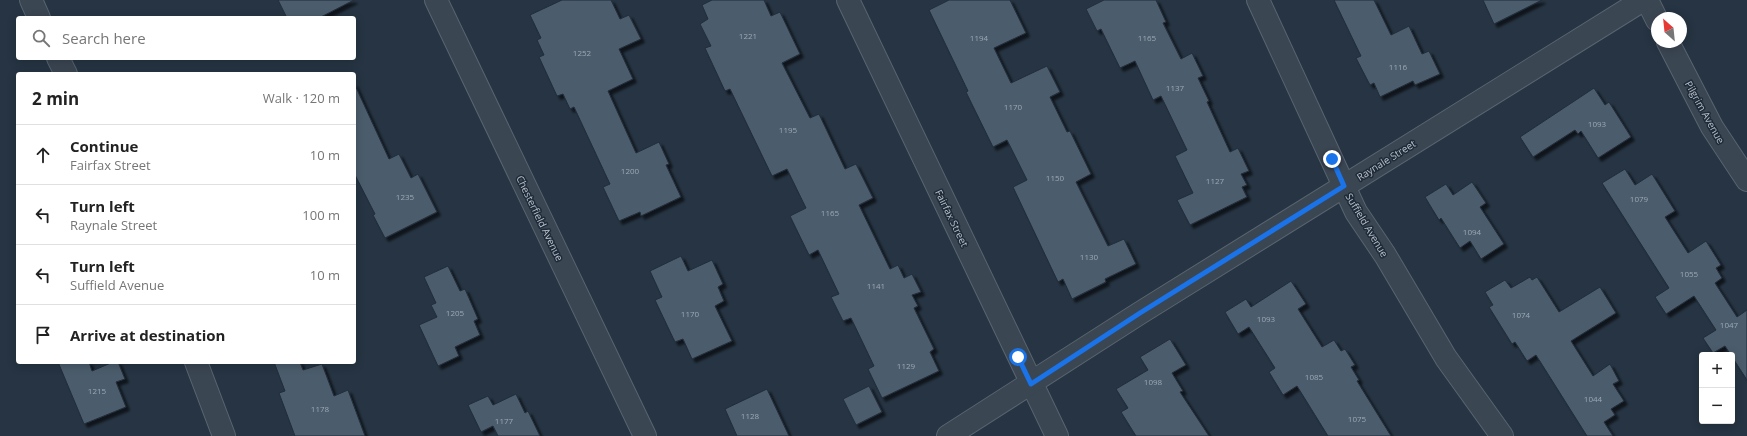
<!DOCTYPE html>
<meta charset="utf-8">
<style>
body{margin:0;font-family:"Open Sans",sans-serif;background:#f2f2f2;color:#222}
.controls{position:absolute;right:12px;bottom:12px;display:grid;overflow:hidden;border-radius:4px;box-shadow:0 2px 10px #0003}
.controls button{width:36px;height:36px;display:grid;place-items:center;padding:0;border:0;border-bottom:1px solid #e0e0e0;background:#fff;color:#222;font:20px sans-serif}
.compass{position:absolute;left:1651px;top:12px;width:36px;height:36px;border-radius:50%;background:#fff;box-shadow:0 2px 10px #0003;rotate:333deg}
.stop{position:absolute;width:12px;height:12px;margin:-9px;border:3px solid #1a73e8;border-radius:50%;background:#fff}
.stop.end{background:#1a73e8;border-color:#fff;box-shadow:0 1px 4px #0008}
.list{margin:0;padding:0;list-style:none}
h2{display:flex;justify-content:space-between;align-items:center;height:52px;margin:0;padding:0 16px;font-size:17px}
h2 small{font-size:13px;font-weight:400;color:#767676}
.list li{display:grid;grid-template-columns:26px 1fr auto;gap:12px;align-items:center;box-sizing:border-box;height:60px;padding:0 16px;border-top:1px solid #e0e0e0}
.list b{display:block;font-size:15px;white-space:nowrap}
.list p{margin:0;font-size:13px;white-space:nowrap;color:#767676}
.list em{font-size:13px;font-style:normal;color:#767676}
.icon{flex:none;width:22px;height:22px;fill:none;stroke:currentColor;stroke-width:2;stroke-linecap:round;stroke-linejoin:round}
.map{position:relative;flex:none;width:1747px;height:436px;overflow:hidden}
.search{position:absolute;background:#fff;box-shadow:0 2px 10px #0003;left:16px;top:16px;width:340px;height:44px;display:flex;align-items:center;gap:10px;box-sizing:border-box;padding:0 14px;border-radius:4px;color:#767676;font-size:15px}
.panel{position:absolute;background:#fff;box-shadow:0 2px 10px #0003;left:16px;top:72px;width:340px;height:292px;border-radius:4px}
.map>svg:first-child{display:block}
</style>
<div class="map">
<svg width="1747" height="436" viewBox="0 0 1747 436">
<defs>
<filter id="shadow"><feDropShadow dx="3.5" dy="3.5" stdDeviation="1" flood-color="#0009"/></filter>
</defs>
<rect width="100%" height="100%" fill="#263443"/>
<!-- building -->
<g fill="#4c5b6c" stroke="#212d3a" filter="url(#shadow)">
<polygon points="278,0 354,0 319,18 287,18"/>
<polygon points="562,0 611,0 620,19 629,15 641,39 619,49 633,79 608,91 636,153 659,142 669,164 666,165 681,197 641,216 640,212 619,221 603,187 610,184 574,107 570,109 563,94 557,96 539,57 544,55 537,40 541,38 530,15"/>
<polygon points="712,0 764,0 771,16 780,12 800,54 782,63 810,118 819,114 845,169 856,164 873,198 859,205 890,269 898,265 904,278 912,274 921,292 912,295 918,306 914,308 934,349 930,352 939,371 882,398 868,369 874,366 851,318 843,321 831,297 839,294 818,250 809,255 790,216 806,208 787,169 772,176 730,89 725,91 705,48 711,46 700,24 708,19 702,5"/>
<polygon points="949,0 1010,0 1026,33 994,48 1011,83 1047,66 1060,92 1050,97 1067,132 1070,131 1091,174 1076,182 1108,246 1124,239 1136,264 1105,279 1106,282 1072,299 1063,279 1058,282 1013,187 1027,180 1007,140 993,147 966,92 968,91 929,10"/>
<polygon points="1104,0 1156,0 1166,22 1163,23 1181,59 1192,53 1203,76 1198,78 1209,101 1207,102 1230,152 1238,148 1249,171 1241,174 1247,185 1242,187 1247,197 1190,225 1177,200 1193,193 1175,156 1187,150 1161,96 1153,100 1135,61 1120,68 1101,29 1097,31 1086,9"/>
<polygon points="1334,0 1374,0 1391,35 1409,26 1422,54 1429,51 1440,74 1415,85 1413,81 1380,97 1374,83 1370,85 1356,58 1361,56"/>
<polygon points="1483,0 1542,0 1494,24"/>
<polygon points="354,83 389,159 399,154 411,178 418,174 437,212 385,238 373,215 375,214 354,173"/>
<polygon points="1594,88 1605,105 1609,102 1631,137 1598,158 1581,131 1578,134 1575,130 1533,157 1520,137"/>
<polygon points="1625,169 1635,185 1652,174 1675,211 1665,217 1688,253 1706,241 1721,265 1716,268 1722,278 1715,283 1737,317 1747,310 1747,380 1725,346 1713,353 1703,338 1716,330 1694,296 1666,314 1655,297 1669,288 1602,183"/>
<polygon points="1472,182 1486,203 1480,207 1504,244 1481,259 1470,241 1460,248 1441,218 1439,220 1425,197 1446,184 1453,195"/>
<polygon points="681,256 688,271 712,260 723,284 718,287 724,301 715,306 732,341 692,359 683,339 675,342 655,300 662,297 650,271"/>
<polygon points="448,266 460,291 465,289 478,319 474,321 480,335 455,347 459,356 438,366 419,325 437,317 431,305 436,303 424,277"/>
<polygon points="1530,277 1532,280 1537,277 1559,312 1600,287 1616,313 1571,341 1593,376 1610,364 1619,381 1613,384 1624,401 1611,409 1615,415 1604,422 1613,436 1587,436 1536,355 1527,361 1515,342 1512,344 1489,307 1493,305 1485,292 1505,280 1511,288"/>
<polygon points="1291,281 1306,304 1298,309 1322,347 1334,340 1341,351 1345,349 1355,365 1351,367 1359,380 1357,381 1391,436 1328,436 1297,386 1283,395 1269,372 1275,368 1249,327 1238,334 1225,312 1246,299 1251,307"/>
<polygon points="1170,339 1186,365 1172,373 1183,391 1180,392 1209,436 1136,436 1121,412 1128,408 1116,389 1148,370 1140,357"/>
<polygon points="58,362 89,362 92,371 113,362 118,362 125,379 116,382 126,407 84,424"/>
<polygon points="274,362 300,362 303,370 322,364 334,396 348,390 365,436 295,436 279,393 285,391"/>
<polygon points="869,386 882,412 856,425 843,399"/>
<polygon points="767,389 789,436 737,436 725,409"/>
<polygon points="516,394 525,413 528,411 540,436 498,436 493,426 481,432 468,405 488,396 493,405"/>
</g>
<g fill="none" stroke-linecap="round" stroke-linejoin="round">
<defs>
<g id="minor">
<polyline points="31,0 39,18"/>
<polyline points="436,0 645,436"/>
<polyline points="848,0 1057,436"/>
<polyline points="1258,0 1356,212 1385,255 1446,358 1502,436"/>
<polyline points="1647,0 1657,20"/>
<polyline points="1668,42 1712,127 1747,180"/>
<polyline points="58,58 66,74"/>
<polyline points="196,362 224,436"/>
<polyline points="948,436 1140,313 1643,0"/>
</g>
</defs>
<!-- minor casing -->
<use href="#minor" stroke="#596470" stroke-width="24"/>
<!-- minor -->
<use href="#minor" stroke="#3b4653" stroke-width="22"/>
</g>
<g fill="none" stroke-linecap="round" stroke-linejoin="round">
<!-- route -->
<polyline stroke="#1a73e8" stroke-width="5" points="1018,357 1031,384 1140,313 1344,186 1332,159"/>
</g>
<g text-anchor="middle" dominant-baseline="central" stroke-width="3" stroke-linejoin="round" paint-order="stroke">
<!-- number labels -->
<g font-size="8" fill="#9da8b4">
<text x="748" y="35">1221</text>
<text x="979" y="37">1194</text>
<text x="1147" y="37">1165</text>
<text x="582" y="52">1252</text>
<text x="1398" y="66">1116</text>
<text x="1175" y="87">1137</text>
<text x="1013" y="106">1170</text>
<text x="1597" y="123">1093</text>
<text x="788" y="129">1195</text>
<text x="630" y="170">1200</text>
<text x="1055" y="177">1150</text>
<text x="1215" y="180">1127</text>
<text x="405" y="196">1235</text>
<text x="1639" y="198">1079</text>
<text x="830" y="212">1165</text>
<text x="1472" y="231">1094</text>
<text x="1089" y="256">1130</text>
<text x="1689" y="273">1055</text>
<text x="876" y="285">1141</text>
<text x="455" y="312">1205</text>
<text x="690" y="313">1170</text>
<text x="1521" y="314">1074</text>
<text x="1266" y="318">1093</text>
<text x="1729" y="324">1047</text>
<text x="906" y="365">1129</text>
<text x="1314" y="376">1085</text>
<text x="1153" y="381">1098</text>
<text x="97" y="390">1215</text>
<text x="1593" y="398">1044</text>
<text x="320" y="408">1178</text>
<text x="750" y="415">1128</text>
<text x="1357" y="418">1075</text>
<text x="504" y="420">1177</text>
</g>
<!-- street labels -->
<g font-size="10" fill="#b8c1cc" stroke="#1f2b38">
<text transform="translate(1705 112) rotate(61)">Pilgrim Avenue</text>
<text transform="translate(1386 160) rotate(-32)">Raynale Street</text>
<text transform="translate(540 218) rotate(64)">Chesterfield Avenue</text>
<text transform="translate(952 218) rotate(64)">Fairfax Street</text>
<text transform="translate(1367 225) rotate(59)">Suffield Avenue</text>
</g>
</g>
</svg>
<div class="controls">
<button>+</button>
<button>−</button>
</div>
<svg class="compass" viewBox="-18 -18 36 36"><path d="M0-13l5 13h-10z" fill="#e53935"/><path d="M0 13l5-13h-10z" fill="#767676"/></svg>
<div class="stop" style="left:1018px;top:357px"></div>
<div class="stop end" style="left:1332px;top:159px"></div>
<div class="search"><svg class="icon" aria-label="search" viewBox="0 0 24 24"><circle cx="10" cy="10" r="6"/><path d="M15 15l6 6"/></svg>Search here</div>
<section class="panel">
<h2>2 min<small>Walk · 120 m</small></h2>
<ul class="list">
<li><svg class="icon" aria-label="ahead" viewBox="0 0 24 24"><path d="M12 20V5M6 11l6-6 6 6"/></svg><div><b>Continue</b><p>Fairfax Street</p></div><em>10 m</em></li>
<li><svg class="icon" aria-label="left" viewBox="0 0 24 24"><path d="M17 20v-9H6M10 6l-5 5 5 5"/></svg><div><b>Turn left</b><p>Raynale Street</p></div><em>100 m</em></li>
<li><svg class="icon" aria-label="left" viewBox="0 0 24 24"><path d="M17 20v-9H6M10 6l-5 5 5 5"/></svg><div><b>Turn left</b><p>Suffield Avenue</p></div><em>10 m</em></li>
<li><svg class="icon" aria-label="arrive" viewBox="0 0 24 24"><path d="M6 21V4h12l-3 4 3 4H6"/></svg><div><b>Arrive at destination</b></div></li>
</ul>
</section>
</div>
